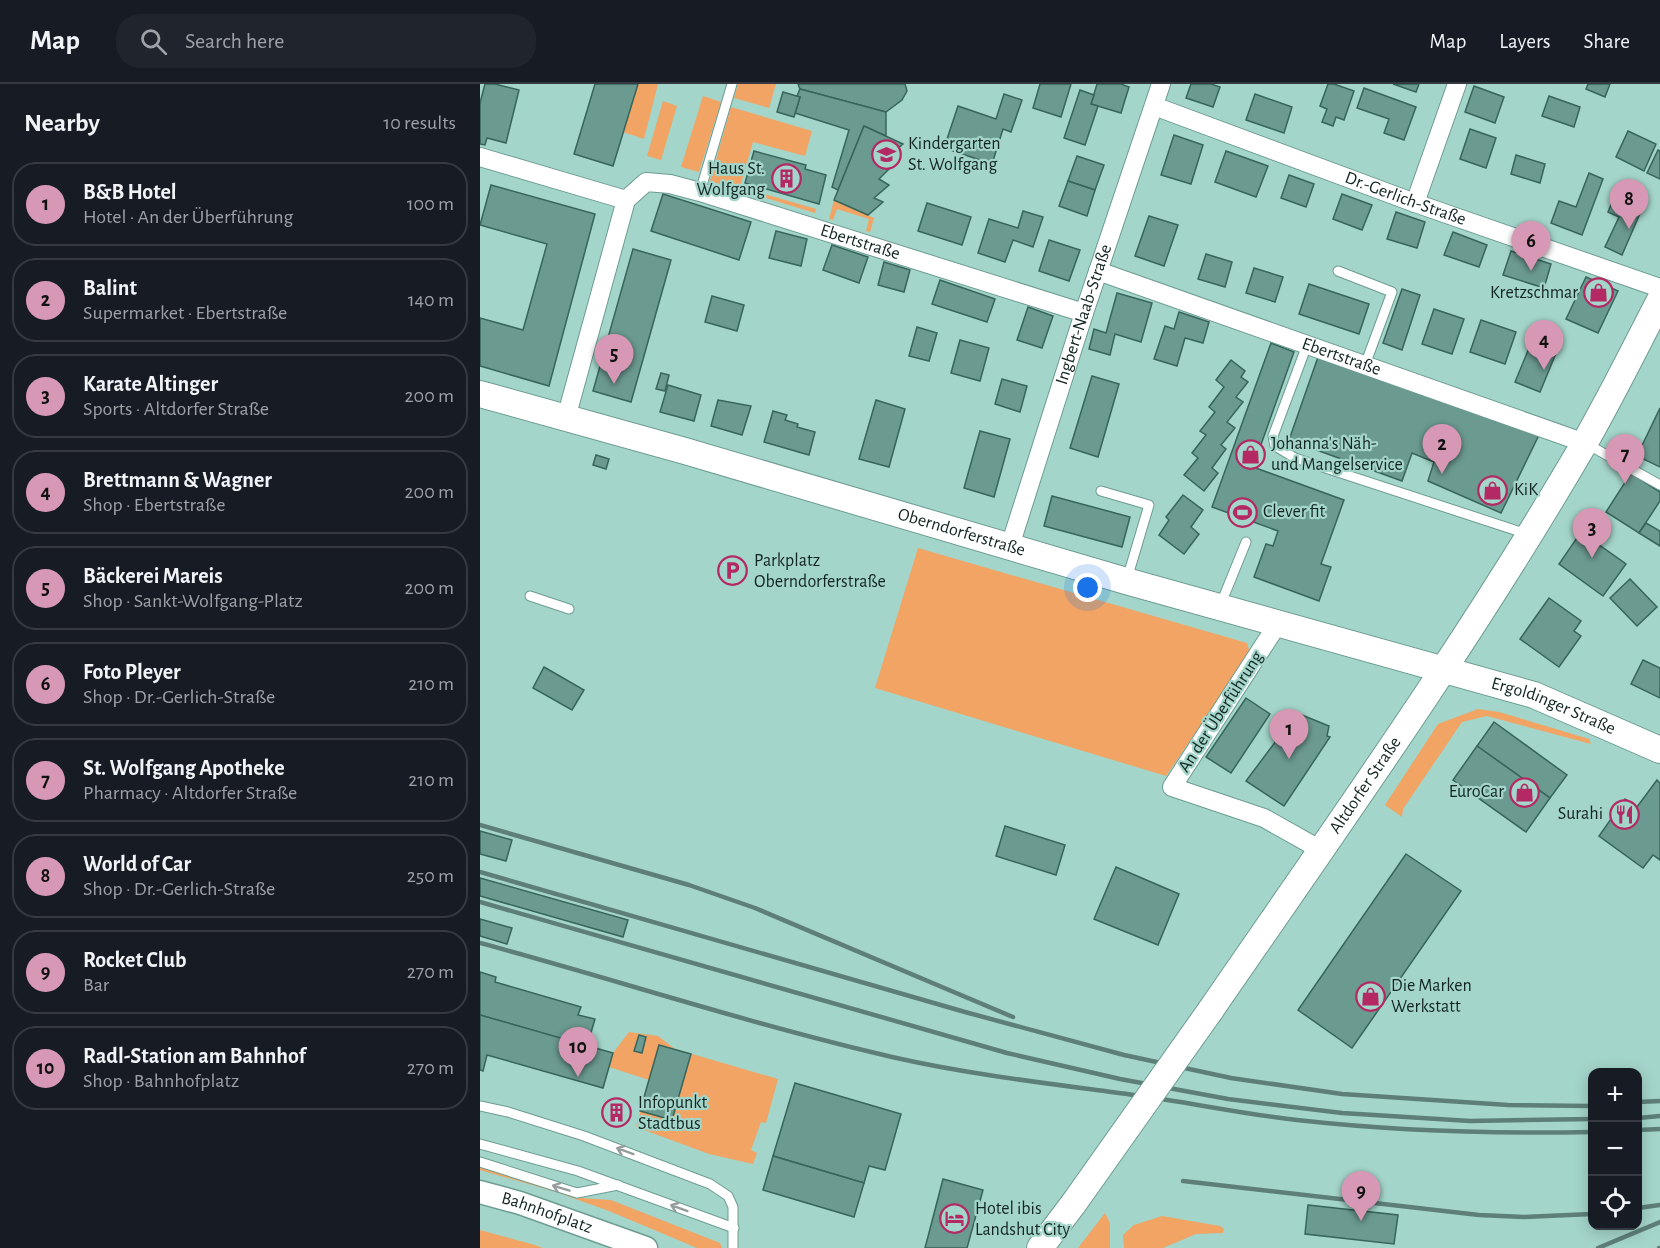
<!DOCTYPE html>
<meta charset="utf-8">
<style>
body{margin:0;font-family:"Alegreya Sans",sans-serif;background:#20242c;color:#f1f3f6}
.controls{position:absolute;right:18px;bottom:18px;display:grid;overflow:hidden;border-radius:12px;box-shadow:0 3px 15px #0003}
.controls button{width:54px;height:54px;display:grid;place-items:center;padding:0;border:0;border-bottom:2px solid #363941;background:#171b24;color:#f1f3f6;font:30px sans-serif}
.you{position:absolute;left:608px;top:504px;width:21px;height:21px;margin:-15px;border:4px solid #fff;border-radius:50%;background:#1a73e8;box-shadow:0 0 0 9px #1a73e833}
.badge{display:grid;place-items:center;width:39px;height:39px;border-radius:50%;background:#d698b4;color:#111;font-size:20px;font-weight:700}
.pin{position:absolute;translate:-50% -50px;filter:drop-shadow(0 2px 3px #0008)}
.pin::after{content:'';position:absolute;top:32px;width:21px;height:18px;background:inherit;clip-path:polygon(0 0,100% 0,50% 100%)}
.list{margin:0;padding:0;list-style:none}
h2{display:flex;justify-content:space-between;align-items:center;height:78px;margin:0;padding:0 24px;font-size:26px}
h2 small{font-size:20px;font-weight:400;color:#9ea1a6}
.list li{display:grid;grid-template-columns:39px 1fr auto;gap:18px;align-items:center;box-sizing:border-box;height:84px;margin:0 12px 12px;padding:0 12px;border:2px solid #363941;border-radius:24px}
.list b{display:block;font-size:22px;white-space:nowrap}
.list p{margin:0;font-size:20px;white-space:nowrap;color:#9ea1a6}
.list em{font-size:20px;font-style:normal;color:#9ea1a6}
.icon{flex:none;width:33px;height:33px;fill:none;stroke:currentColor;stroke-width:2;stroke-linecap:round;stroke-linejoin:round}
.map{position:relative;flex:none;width:1180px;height:1164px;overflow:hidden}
header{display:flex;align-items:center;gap:36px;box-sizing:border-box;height:84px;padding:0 30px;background:#171b24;border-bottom:2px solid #363941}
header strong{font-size:28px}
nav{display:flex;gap:33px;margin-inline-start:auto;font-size:21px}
.search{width:420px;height:54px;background:#20242c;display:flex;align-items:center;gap:15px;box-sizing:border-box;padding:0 21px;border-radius:24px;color:#9ea1a6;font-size:22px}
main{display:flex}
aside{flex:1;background:#171b24}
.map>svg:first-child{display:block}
</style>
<header>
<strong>Map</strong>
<div class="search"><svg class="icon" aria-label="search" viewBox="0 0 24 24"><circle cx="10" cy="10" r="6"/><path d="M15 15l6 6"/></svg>Search here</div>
<nav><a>Map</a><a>Layers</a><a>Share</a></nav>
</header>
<main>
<aside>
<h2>Nearby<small>10 results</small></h2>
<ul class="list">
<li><span class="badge">1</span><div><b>B&amp;B Hotel</b><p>Hotel · An der Überführung</p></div><em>100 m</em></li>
<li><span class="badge">2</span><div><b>Balint</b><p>Supermarket · Ebertstraße</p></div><em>140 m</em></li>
<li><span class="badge">3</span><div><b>Karate Altinger</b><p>Sports · Altdorfer Straße</p></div><em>200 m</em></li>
<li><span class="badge">4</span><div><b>Brettmann &amp; Wagner</b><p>Shop · Ebertstraße</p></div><em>200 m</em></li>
<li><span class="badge">5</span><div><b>Bäckerei Mareis</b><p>Shop · Sankt-Wolfgang-Platz</p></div><em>200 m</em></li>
<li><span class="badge">6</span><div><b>Foto Pleyer</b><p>Shop · Dr.-Gerlich-Straße</p></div><em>210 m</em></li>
<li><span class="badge">7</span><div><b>St. Wolfgang Apotheke</b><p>Pharmacy · Altdorfer Straße</p></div><em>210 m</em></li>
<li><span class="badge">8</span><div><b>World of Car</b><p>Shop · Dr.-Gerlich-Straße</p></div><em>250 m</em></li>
<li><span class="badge">9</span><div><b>Rocket Club</b><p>Bar</p></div><em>270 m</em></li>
<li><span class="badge">10</span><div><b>Radl-Station am Bahnhof</b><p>Shop · Bahnhofplatz</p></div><em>270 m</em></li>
</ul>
</aside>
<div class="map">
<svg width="1180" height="1164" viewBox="0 0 1180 1164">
<rect width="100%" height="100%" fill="#a4d5ca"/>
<!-- green -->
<g fill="#f1a463">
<polygon points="158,0 178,0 164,55 143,48"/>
<polygon points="258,0 296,0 289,24 254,14"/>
<polygon points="223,12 241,18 219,88 201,83"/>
<polygon points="183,17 197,22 181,76 167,72"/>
<polygon points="251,23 332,47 325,72 273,58 260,103 336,125 335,129 230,97"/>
<polygon points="354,116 394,134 390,148 386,147 389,135 357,125 353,136 349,135"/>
<polygon points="438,464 767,559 770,569 686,692 395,604"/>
<polygon points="998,625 1019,628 1109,655 1111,660 1007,632 982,638 923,725 922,733 905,721 958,640"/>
<polygon points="149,948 178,952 195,965 298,995 286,1039 281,1038 271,1066 277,1069 273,1080 229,1070 156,1043 169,996 129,983 133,969"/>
<polygon points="0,1083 101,1114 131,1116 240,1159 242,1164 217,1164 129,1127 76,1108 0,1086"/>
<polygon points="625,1129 630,1139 630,1164 598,1164"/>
<polygon points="682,1132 740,1142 744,1145 743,1149 716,1150 683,1164 644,1164 643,1151 654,1141"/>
<polygon points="0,1146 55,1161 63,1164 0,1164"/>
</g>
<!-- building -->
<g fill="#6b9a90" stroke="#37655c" stroke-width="1.5">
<polygon points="5,0 15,0 39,6 26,59 7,54 5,61 0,60 0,19"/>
<polygon points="115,0 158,0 133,82 94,70"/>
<polygon points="318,0 425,0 427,7 422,16 406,28 320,5"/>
<polygon points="560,0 591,0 581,33 553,24"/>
<polygon points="617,0 641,0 649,3 641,29 611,20"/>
<polygon points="711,0 731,0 740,3 733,23 706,14"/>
<polygon points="848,0 854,0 874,7 864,36 856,33 853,42 842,38 847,25 840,22"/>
<polygon points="913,0 939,0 936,8"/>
<polygon points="1108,0 1130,0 1125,13 1106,5"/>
<polygon points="994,2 1024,13 1015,39 985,28"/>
<polygon points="884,4 936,23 924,56 904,49 909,35 877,24"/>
<polygon points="320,5 406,28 406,52 384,42 358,106 352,103 369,46 315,29 320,13 317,12"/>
<polygon points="600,6 614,11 611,20 618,22 605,61 584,54"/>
<polygon points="303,8 320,13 314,33 297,28"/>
<polygon points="524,10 542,16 531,48 523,45 512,80 464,64 478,22 516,35"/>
<polygon points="775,10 812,23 804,49 766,36"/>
<polygon points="1069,12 1100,23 1094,43 1062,32"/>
<polygon points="384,42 423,60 405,76 414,80 399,95 409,101 394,114 403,118 388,131 354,116"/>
<polygon points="990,45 1016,54 1006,84 980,75"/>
<polygon points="1148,47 1176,60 1164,87 1136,73"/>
<polygon points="694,51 723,61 711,100 681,91"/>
<polygon points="1178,66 1180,67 1180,95 1167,89"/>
<polygon points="274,67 326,81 325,85 346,91 339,120 265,99"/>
<polygon points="746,67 788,82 776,113 735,98"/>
<polygon points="1036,71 1065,80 1060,99 1031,90"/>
<polygon points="597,72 624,81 615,106 588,97"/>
<polygon points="1109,89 1123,95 1102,151 1071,139 1079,117 1096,123"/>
<polygon points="809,91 834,100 826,123 801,114"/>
<polygon points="588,97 615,106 607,132 579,122"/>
<polygon points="11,101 115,130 69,302 0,282 0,234 43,246 67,160 0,141"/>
<polygon points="183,110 271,138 259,176 171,147"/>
<polygon points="862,110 892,121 882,146 853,135"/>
<polygon points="1134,113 1162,125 1142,171 1125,163 1139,133 1128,128"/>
<polygon points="447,119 491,133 482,161 438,147"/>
<polygon points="543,127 563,133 553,163 533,156 525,178 498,169 509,135 538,144"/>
<polygon points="916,128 945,138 937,164 907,155"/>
<polygon points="669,132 698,141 684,182 655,172"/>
<polygon points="296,147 327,155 321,182 289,174"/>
<polygon points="973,148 1007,161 999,183 964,171"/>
<polygon points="569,156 600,166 589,197 559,187"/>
<polygon points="352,161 388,173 379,199 343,186"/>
<polygon points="153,165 191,176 151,318 113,307"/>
<polygon points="1031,167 1071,180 1064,204 1023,191"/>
<polygon points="726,170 752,178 745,203 718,195"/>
<polygon points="404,178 430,186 424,208 398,201"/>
<polygon points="774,184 803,193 795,218 766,209"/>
<polygon points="1106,193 1138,207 1118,249 1086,235"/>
<polygon points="460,196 515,215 507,238 452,220"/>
<polygon points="829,200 889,220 879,250 819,230"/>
<polygon points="922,205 940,211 922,266 903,259"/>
<polygon points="637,209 672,219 661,258 635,250 630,271 609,265 614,245 626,249"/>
<polygon points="232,212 264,221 257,247 225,238"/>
<polygon points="548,223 573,232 562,264 537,256"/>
<polygon points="954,225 984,235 972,270 942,260"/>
<polygon points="699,228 729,238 723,259 705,254 697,282 674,275 685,242 694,245"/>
<polygon points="1001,236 1036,248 1025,280 990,268"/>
<polygon points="437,243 457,249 449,277 429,272"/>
<polygon points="1054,252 1079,262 1060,308 1035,298"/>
<polygon points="480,256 509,264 500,297 471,289"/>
<polygon points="791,259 814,268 773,383 864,416 841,480 851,483 839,517 774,493 786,460 793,462 798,447 732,423"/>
<polygon points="838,273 1059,351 1021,429 948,397 954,378 932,369 922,397 809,356"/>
<polygon points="751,276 765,287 761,293 768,298 756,313 763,318 747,338 755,344 741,361 746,365 732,384 738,389 724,407 704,391 718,374 712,369 726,351 720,347 735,328 729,323 744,303 736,296"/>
<polygon points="181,289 189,291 185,307 176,305"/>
<polygon points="612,292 639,300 618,373 590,364"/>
<polygon points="522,295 547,302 540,328 515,320"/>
<polygon points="188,301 221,311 214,337 180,328"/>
<polygon points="238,316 271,322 262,351 231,342"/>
<polygon points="396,316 425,325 409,383 379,375"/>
<polygon points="1180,324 1180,383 1157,372"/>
<polygon points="293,327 307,331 305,336 318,340 317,343 335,348 329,371 284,358"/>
<polygon points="500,347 530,355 514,413 484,404"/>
<polygon points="116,371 129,375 126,385 113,381"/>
<polygon points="1151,389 1180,408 1180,417 1159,449 1126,428"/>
<polygon points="703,411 723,426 711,443 719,450 704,470 679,451 689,436 686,433"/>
<polygon points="572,412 650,433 642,463 564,442"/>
<polygon points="1166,439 1180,447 1180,462 1159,449"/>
<polygon points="1101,448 1146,480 1123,512 1079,480"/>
<polygon points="1150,495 1177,523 1157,542 1130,514"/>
<polygon points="1069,514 1101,537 1094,547 1101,552 1079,583 1040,555"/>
<polygon points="1163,576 1180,584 1180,614 1151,600"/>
<polygon points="64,583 104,606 92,626 53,604"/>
<polygon points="766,614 790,630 751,689 726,673"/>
<polygon points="817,629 849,642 847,652 850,653 804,722 766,697"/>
<polygon points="1014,638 1087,691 1070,714 997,662"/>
<polygon points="997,662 1070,714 1046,748 973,696"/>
<polygon points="1177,696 1180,699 1180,776 1173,771 1163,784 1119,752 1145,715 1157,723"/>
<polygon points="525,742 585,761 576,791 516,772"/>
<polygon points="0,747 32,756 26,777 0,770"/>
<polygon points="926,770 981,807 872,964 818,926"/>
<polygon points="636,783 699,810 678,861 614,835"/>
<polygon points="0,794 148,836 143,853 0,812"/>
<polygon points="0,835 32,844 27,860 0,852"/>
<polygon points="0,888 16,893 15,898 101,923 98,931 115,935 107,962 0,931"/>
<polygon points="0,931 133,969 123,1004 7,971 3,987 0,986"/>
<polygon points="159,951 166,953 162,969 154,967"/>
<polygon points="179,961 211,970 192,1036 160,1027"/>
<polygon points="315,999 421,1030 405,1086 389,1082 384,1099 293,1072"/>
<polygon points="131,1019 148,1025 143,1038 126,1032"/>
<polygon points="293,1072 384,1099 374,1133 283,1106"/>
<polygon points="463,1095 503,1106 487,1164 445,1164"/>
<polygon points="828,1121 918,1131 914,1160 825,1150"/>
</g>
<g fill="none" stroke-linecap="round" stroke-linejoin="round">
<defs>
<g id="service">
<polyline points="220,108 252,0"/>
<polyline points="858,187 912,208 885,281"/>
<polyline points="827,261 793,352 795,362 815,374 1047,450"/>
<polyline points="1107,360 1180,401"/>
<polyline points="621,407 669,421 647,495"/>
<polyline points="50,512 89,525"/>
<polyline points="740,522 766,458"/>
<polyline points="0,1022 28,1028 104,1052 230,1100 248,1112 253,1123 253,1164"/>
<polyline points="0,1060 98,1087 254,1144"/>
<polyline points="0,1078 97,1109 138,1101"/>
</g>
<g id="minor">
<path id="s1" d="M674 22 935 119 1180 204"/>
<polyline points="0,73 146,116"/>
<polyline points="935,119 977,0"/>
<path id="s2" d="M618 187 1105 359"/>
<path id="s3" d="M86 334 146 116 166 98 190 100 220 108 604 229"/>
<path id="s4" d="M530 462 604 229 681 0"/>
<polyline points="799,538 692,703 784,734 841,766"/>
</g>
<g id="tertiary">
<path id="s5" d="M0 1108 40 1119 166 1164"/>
</g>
<g id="secondary">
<path id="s6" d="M0 310 205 367 646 497 1054 611 1180 666"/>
<path id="s7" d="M730 927C858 741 990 556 1104 360 1131 313 1155 264 1180 216"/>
<polyline points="560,1164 594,1119"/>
</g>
</defs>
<!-- service casing -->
<use href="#service" stroke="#6d9c92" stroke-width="11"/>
<!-- minor casing -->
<use href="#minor" stroke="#6d9c92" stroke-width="20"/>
<!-- tertiary casing -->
<use href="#tertiary" stroke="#6d9c92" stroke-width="25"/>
<!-- secondary casing -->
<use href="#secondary" stroke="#6d9c92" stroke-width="28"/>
<!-- service -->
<use href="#service" stroke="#fff" stroke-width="9"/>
<!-- minor -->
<use href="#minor" stroke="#fff" stroke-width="18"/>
<!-- tertiary -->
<use href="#tertiary" stroke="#fff" stroke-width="22"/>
<!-- secondary -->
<use href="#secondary" stroke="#fff" stroke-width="26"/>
<!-- rail -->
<g stroke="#5d7f78" stroke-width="4.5">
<polyline points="0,741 209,801 275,824 533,933"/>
<polyline points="0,788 485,928 644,971 751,994 862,1010 1028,1021 1112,1022"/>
<polyline points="0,818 527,969 640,995 748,1015 862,1029 990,1037 1112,1035"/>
<path d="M0 859C137 896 273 941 412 973 491 991 573 1000 654 1011 708 1018 762 1030 817 1036 915 1047 1014 1050 1112 1048"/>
<polyline points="1158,1018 1180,1017"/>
<polyline points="1158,1034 1180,1032"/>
<polyline points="1158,1046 1180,1045"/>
<polyline points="703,1097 999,1131 1044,1133 1112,1130"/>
<polyline points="1158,1124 1180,1121"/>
<polyline points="1118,1164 1180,1138"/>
<polyline points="1179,1164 1180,1164"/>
</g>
<defs>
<polyline id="secondary-bridge" points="594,1119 730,927"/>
</defs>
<!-- secondary-bridge casing -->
<use href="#secondary-bridge" stroke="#6d9c92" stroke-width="28" stroke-linecap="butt"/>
<!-- secondary-bridge -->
<use href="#secondary-bridge" stroke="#fff" stroke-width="26"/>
</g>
<!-- one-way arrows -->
<defs><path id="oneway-shaft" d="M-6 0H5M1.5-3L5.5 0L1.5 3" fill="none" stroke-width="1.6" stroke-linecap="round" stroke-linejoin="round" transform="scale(1.5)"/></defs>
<g stroke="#949d9b">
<use href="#oneway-shaft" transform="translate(145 1067) rotate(-160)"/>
<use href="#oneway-shaft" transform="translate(81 1104) rotate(-163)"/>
<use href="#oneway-shaft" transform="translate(199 1124) rotate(-160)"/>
</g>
<!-- icons -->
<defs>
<symbol id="school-ring" viewBox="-11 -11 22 22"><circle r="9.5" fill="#a4d5ca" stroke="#b42964" stroke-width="1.5"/><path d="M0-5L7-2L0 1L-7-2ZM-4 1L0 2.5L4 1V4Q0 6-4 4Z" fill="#b42964"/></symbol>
<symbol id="building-ring" viewBox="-11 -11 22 22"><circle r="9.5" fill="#a4d5ca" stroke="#b42964" stroke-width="1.5"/><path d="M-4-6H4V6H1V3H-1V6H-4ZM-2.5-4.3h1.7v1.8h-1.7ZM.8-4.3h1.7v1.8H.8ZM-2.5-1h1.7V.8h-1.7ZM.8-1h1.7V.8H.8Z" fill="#b42964"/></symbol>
<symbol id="shop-ring" viewBox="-11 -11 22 22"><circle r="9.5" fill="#a4d5ca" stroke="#b42964" stroke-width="1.5"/><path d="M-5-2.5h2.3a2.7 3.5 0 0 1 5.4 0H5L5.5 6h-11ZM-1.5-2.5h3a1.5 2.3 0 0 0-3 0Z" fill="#b42964"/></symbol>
<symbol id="stadium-ring" viewBox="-11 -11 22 22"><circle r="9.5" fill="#a4d5ca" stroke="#b42964" stroke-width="1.5"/><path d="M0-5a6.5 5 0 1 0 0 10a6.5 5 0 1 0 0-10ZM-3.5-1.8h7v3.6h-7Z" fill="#b42964"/></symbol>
<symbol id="parking-ring" viewBox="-11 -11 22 22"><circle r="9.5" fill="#a4d5ca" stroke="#b42964" stroke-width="1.5"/><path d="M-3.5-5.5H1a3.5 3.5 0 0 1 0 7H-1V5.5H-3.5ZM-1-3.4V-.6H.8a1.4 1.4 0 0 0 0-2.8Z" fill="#b42964"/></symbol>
<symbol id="restaurant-ring" viewBox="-11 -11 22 22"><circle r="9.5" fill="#a4d5ca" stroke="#b42964" stroke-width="1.5"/><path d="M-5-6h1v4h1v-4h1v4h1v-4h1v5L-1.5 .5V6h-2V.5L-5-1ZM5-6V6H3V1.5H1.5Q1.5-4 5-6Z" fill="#b42964"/></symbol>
<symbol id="hotel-ring" viewBox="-11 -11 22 22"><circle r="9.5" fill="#a4d5ca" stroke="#b42964" stroke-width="1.5"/><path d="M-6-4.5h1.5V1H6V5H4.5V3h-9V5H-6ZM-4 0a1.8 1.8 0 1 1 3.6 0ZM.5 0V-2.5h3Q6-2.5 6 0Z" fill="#b42964"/></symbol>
</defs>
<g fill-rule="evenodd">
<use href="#school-ring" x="390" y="54" width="33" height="33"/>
<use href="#building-ring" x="290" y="78" width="33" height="33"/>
<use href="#shop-ring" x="1102" y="192" width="33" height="33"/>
<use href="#shop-ring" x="754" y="354" width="33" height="33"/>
<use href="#shop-ring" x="996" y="390" width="33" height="33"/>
<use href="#stadium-ring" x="746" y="412" width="33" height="33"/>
<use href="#parking-ring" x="236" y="470" width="33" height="33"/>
<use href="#shop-ring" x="1028" y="692" width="33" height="33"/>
<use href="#restaurant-ring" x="1128" y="714" width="33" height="33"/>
<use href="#shop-ring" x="874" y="896" width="33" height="33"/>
<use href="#building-ring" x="120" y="1012" width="33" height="33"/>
<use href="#hotel-ring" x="458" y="1118" width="33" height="33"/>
</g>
<g text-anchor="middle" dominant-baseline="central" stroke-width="4.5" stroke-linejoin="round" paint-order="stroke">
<!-- poi labels -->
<g font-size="18" fill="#122521" stroke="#a4d5ca" text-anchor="start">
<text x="428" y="60">Kindergarten<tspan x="428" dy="21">St. Wolfgang</tspan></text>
<text x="285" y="85" text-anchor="end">Haus St.<tspan x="285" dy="21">Wolfgang</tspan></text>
<text x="1098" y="209" text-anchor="end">Kretzschmar</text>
<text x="791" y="360">Johanna's Näh-<tspan x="791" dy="21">und Mangelservice</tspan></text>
<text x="1034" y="406">KiK</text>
<text x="783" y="428">Clever fit</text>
<text x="274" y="477">Parkplatz<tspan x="274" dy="21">Oberndorferstraße</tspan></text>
<text x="1024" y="708" text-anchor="end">EuroCar</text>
<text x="1123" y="730" text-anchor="end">Surahi</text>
<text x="911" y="902">Die Marken<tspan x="911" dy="21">Werkstatt</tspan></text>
<text x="158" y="1019">Infopunkt<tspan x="158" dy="21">Stadtbus</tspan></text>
<text x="495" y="1125">Hotel ibis<tspan x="495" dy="21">Landshut City</tspan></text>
</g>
<!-- street labels -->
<g font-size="18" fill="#122521" stroke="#a4d5ca">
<text stroke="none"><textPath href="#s1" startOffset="268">Dr.-Gerlich-Straße</textPath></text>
<text stroke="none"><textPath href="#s3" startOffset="476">Ebertstraße</textPath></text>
<text stroke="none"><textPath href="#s4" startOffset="243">Ingbert-Naab-Straße</textPath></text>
<text stroke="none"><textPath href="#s2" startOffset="258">Ebertstraße</textPath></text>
<text stroke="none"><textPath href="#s6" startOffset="501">Oberndorferstraße</textPath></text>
<text stroke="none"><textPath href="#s6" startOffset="1118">Ergoldinger Straße</textPath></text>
<text transform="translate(741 628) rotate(-57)">An der Überführung</text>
<text stroke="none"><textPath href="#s7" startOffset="274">Altdorfer Straße</textPath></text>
<text stroke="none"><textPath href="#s5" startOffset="70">Bahnhofplatz</textPath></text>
</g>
</g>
</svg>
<div class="controls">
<button>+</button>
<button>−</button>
<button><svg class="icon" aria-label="locate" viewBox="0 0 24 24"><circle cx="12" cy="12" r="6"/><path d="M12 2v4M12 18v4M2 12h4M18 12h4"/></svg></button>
</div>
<div class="you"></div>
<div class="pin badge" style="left:809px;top:675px">1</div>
<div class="pin badge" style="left:962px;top:390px">2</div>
<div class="pin badge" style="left:1112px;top:474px">3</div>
<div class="pin badge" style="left:1064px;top:286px">4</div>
<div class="pin badge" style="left:134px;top:300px">5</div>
<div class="pin badge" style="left:1051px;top:187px">6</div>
<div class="pin badge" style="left:1145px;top:400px">7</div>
<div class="pin badge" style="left:1149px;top:145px">8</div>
<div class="pin badge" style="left:881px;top:1137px">9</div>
<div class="pin badge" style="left:98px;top:993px">10</div>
</div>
</main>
